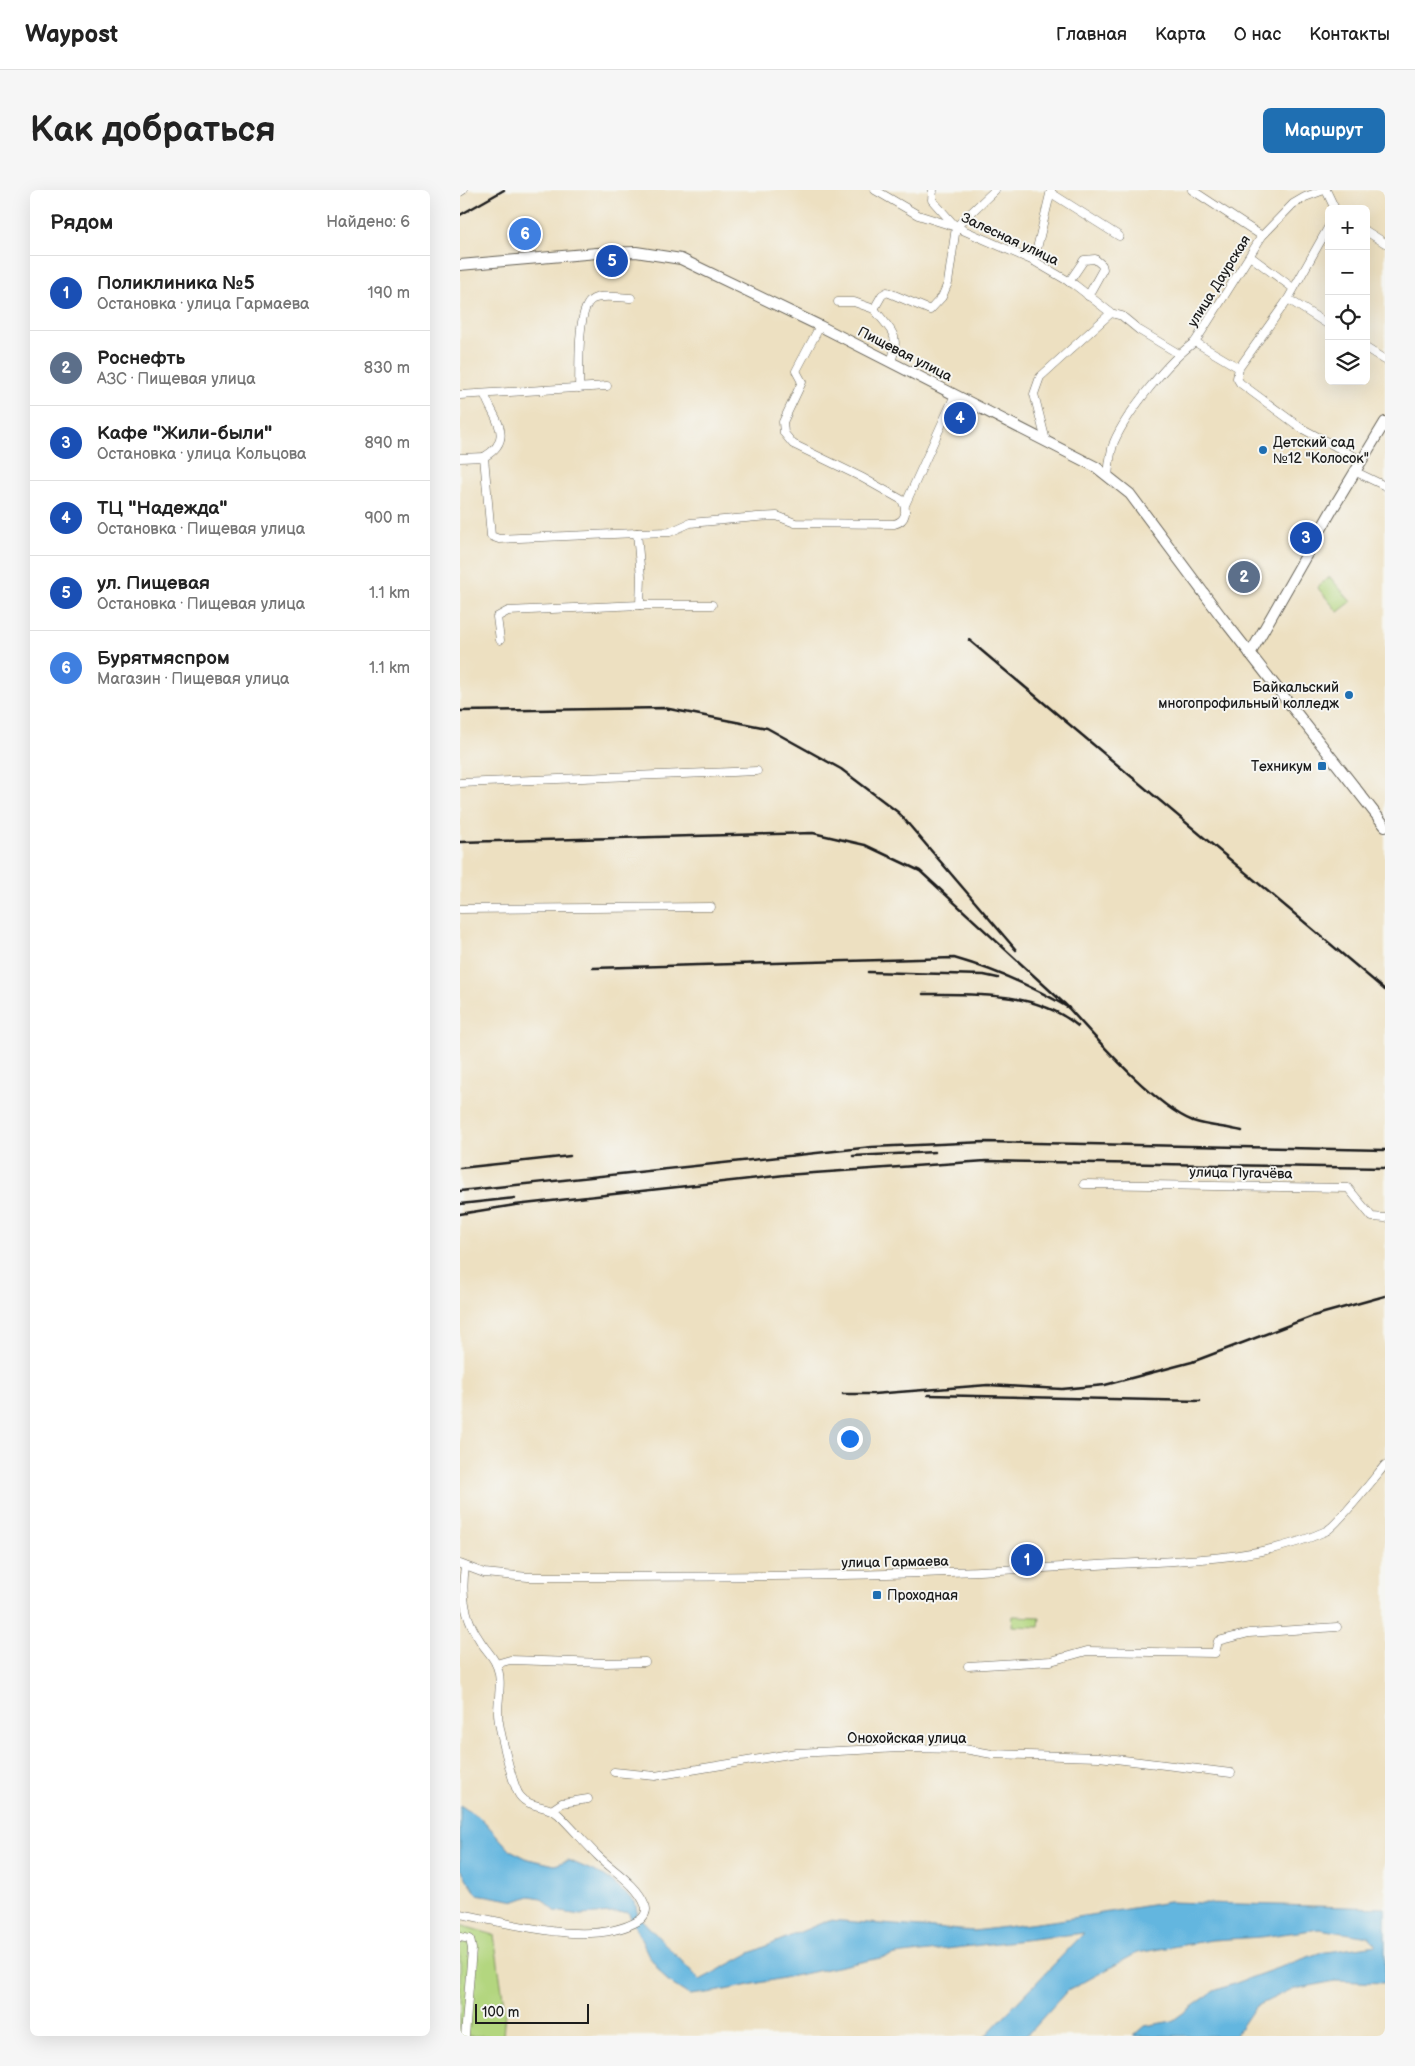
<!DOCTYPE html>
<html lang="ru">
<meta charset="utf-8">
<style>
body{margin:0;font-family:"Balsamiq Sans",sans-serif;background:#f6f6f6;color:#222}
.controls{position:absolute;right:15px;top:15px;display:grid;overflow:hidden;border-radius:8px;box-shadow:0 5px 20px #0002}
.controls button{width:45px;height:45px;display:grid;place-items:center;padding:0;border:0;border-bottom:1px solid #e0e0e0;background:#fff;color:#222;font:25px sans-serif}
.scale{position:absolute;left:15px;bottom:12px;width:114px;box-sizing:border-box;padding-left:5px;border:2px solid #1c1c1c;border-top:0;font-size:14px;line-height:18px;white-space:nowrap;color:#1c1c1c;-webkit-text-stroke:4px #f6f6f2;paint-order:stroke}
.you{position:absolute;left:389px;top:1248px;width:18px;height:18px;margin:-12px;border:4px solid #fff;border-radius:50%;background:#1a73e8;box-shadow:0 0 0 8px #1a73e833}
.badge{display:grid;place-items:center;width:32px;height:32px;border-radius:50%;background:#1f6fb2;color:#fff;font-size:16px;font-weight:700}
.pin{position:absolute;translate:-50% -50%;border:2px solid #fff;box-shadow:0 1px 5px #0006}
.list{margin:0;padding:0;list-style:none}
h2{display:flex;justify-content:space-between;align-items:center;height:65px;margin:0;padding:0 20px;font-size:21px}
h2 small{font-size:16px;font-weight:400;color:#767676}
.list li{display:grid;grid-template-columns:32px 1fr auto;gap:15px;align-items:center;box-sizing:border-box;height:75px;padding:0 20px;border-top:1px solid #e0e0e0}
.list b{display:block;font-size:19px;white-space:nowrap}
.list p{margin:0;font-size:16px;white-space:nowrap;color:#767676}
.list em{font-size:16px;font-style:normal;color:#767676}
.icon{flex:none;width:28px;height:28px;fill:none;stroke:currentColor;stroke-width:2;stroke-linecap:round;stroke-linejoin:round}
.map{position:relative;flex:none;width:925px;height:1846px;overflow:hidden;border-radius:8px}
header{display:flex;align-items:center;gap:30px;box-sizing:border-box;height:70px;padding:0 25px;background:#fff;border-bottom:1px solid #e0e0e0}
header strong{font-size:24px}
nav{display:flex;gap:28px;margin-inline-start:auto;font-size:18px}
.intro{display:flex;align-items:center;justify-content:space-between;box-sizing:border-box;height:120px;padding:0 30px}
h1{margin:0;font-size:35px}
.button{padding:12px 22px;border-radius:8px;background:#1f6fb2;color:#fff;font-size:18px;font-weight:700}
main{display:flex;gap:30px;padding:0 30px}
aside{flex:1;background:#fff;border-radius:8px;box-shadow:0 5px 20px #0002}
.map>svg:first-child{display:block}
</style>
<header>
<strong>Waypost</strong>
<nav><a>Главная</a><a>Карта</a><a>О нас</a><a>Контакты</a></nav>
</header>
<div class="intro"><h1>Как добраться</h1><a class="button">Маршрут</a></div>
<main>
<aside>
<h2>Рядом<small>Найдено: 6</small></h2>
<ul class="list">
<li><span class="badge" style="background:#1a4fb4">1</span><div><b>Поликлиника №5</b><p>Остановка · улица Гармаева</p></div><em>190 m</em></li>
<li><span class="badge" style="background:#5c6f8a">2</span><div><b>Роснефть</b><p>АЗС · Пищевая улица</p></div><em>830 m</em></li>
<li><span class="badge" style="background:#1a4fb4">3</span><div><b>Кафе &quot;Жили-были&quot;</b><p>Остановка · улица Кольцова</p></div><em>890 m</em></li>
<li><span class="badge" style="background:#1a4fb4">4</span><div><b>ТЦ &quot;Надежда&quot;</b><p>Остановка · Пищевая улица</p></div><em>900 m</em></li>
<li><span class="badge" style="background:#1a4fb4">5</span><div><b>ул. Пищевая</b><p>Остановка · Пищевая улица</p></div><em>1.1 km</em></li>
<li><span class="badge" style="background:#3f7fe0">6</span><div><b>Бурятмяспром</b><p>Магазин · Пищевая улица</p></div><em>1.1 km</em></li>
</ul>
</aside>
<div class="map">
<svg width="925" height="1846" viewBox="0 0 925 1846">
<rect width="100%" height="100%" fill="#f6f6f2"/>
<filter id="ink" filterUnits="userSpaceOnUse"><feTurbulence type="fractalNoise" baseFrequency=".02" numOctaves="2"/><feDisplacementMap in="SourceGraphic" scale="10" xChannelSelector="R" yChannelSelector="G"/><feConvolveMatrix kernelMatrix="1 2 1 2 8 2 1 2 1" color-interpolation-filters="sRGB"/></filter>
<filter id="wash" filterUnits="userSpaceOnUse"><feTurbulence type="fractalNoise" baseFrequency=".0096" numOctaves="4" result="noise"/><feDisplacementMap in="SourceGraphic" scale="20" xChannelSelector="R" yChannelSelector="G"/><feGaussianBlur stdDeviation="1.12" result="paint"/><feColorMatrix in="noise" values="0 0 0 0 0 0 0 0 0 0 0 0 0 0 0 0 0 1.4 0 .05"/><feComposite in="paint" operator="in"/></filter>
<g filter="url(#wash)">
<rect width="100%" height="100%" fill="#ede0c1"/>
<!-- green -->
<g fill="#b3d67f" stroke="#68794e">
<polygon points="870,387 891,412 878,422 857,397"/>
<polygon points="553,1426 580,1427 579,1437 552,1436"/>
<polygon points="0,1735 34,1745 45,1822 43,1846 0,1846"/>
</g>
<!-- water -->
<polygon fill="#63b6df" stroke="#40697e" points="0,1615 23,1630 50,1660 68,1669 95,1675 108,1670 145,1686 175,1712 178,1726 240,1790 290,1763 369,1730 514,1741 600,1730 709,1712 925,1718 925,1793 875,1791 830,1800 795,1817 775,1846 674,1846 685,1836 712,1831 754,1801 859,1763 917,1755 909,1747 859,1739 801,1747 752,1750 677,1763 606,1802 566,1846 525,1846 624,1743 435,1765 255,1802 229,1805 207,1791 189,1766 168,1722 120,1725 95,1721 81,1708 70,1706 56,1711 17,1704 0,1679"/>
</g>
<g filter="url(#ink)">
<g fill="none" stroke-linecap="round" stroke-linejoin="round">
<defs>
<g id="minor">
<polyline points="415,0 458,25 496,37 574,71 615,95 651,123 662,126 679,140 719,164"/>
<polyline points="473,0 472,10 496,37"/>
<polyline points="732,0 802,46"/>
<polyline points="866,0 875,19"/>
<polyline points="0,2 3,0"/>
<polyline points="591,3 659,46"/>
<polyline points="869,36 828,109 779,178 777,188 780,193 841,238 901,270"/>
<polyline points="906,41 925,53"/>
<polyline points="791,67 833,98"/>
<polyline points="574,71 591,0"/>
<polyline points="609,92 624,70 635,69 642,75 643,79 628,106"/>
<polyline points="828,109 869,135"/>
<polyline points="378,112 394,112 414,119 422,105 427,102 470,120 482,107 488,93 496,37 535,0"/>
<path d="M414 119C431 141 441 144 431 172"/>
<polyline points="735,152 779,178"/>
<polyline points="906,158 925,170"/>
<path d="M119 198C120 180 116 117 133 109 144 104 160 108 171 108"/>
<polyline points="0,205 147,196"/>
<path d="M25 205C32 227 57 248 24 267L31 346 39 349 177 343"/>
<polyline points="586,251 574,204 580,187 651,123"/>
<polyline points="0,268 24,267"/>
<polyline points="894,281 925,296"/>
<path d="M648 286C649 275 650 263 654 252 667 222 709 170 735 152L802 46 833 14 845 7 864 0"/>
<polyline points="445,315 495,205"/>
<path d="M252 415H180L181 387 177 343 210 342 230 333 297 327 317 326 335 333 434 334C447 331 447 320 442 310L401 287 333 254 324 243 323 232 342 192 336 181 360 136"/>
<polyline points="40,450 37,427 48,421 180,415"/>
<polyline points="0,593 297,581"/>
<polyline points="0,719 251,717"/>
<polyline points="624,994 888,998 912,1027 925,1028"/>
<path d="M0 1374 24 1383 68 1387C258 1387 447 1387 637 1375 713 1370 795 1373 866 1341 876 1337 915 1287 925 1275"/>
<polyline points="36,1474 50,1470 146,1473 185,1472"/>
<polyline points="508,1476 591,1471 627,1461 755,1463 758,1451 789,1443 877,1437"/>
<polyline points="154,1582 195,1586 336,1563 440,1558 504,1559 532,1564 639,1567 771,1583"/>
<polyline points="93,1619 102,1613 128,1609"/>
<path d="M0 1724C51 1733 131 1758 178 1731 184 1728 188 1721 185 1715 177 1694 153 1681 138 1666 125 1653 113 1639 99 1625 88 1614 70 1619 60 1606 53 1598 38 1535 38 1523 38 1507 43 1489 36 1474 32 1465 24 1458 19 1449 4 1427 1 1403 5 1377"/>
<polyline points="0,1747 10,1749 12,1759 5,1846"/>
</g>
<g id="major">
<polyline points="0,75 137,63 176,62 221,69 360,136 636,277 670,304 760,425 925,636"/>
<polyline points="790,464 872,320 925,232"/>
</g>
</defs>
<!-- minor casing -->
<use href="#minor" stroke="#656156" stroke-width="9"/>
<!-- major casing -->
<use href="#major" stroke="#656156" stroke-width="12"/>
<!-- minor -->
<use href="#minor" stroke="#fff" stroke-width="8"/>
<!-- major -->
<use href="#major" stroke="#fff" stroke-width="10"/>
<!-- rail -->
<g stroke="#1c1c1c" stroke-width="2.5">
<polyline points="0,25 44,0"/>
<polyline points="509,450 925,800"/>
<polyline points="0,521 204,518 307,538 381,579 439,623 556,760"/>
<path d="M0 652 353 643 405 655 460 681 609 818C572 796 536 780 494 768L133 778"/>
<polyline points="408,782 524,785 538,788"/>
<path d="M463 804C515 804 576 801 618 836"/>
<path d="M604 813C633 845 694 916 733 931 748 936 766 937 782 941"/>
<polyline points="393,966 475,962"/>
<polyline points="0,978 110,966"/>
<polyline points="0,1001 412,957 525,952 925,960"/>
<polyline points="0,1014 55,1008"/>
<polyline points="0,1024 55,1015 325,985 526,971 925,978"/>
<polyline points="383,1204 413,1204 528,1195 602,1199 645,1195 732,1172 853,1126 925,1106"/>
<polyline points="468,1205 740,1211"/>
</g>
</g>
</g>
<!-- markers -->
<g fill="#1f6fb2" stroke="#f6f6f2" stroke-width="2">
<circle cx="803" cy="260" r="5"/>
<circle cx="889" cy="505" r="5"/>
<rect x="857" y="571" width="10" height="10" rx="2.5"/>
<rect x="412" y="1400" width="10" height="10" rx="2.5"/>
</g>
<g text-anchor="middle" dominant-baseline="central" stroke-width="4" stroke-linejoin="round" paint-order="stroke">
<!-- street labels -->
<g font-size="14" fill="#1c1c1c" stroke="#f6f6f2">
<text transform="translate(550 49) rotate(25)">Залесная улица</text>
<text transform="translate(759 91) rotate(-58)">улица Даурская</text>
<text transform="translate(445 164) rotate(27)">Пищевая улица</text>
<text transform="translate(781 983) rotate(1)">улица Пугачёва</text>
<text transform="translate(435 1372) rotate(-1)">улица Гармаева</text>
<text x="447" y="1548">Онохойская улица</text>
</g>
<!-- poi labels -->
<g font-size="14" fill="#1c1c1c" stroke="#f6f6f2" text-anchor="start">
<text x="813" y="252">Детский сад<tspan x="813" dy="16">№12 "Колосок"</tspan></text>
<text x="879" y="497" text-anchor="end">Байкальский<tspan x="879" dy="16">многопрофильный колледж</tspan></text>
<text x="852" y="576" text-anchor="end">Техникум</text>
<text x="427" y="1405">Проходная</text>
</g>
</g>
</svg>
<div class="controls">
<button>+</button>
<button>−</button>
<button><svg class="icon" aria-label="locate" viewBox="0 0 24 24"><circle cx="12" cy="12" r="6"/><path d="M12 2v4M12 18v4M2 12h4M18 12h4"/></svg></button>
<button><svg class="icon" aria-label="layers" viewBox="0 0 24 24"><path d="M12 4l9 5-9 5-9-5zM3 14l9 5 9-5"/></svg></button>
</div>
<div class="scale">100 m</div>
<div class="you"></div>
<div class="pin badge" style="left:567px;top:1370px;background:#1a4fb4">1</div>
<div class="pin badge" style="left:784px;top:387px;background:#5c6f8a">2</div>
<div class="pin badge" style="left:846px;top:348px;background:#1a4fb4">3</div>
<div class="pin badge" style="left:500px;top:228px;background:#1a4fb4">4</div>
<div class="pin badge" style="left:152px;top:71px;background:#1a4fb4">5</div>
<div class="pin badge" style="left:65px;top:44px;background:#3f7fe0">6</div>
</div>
</main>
